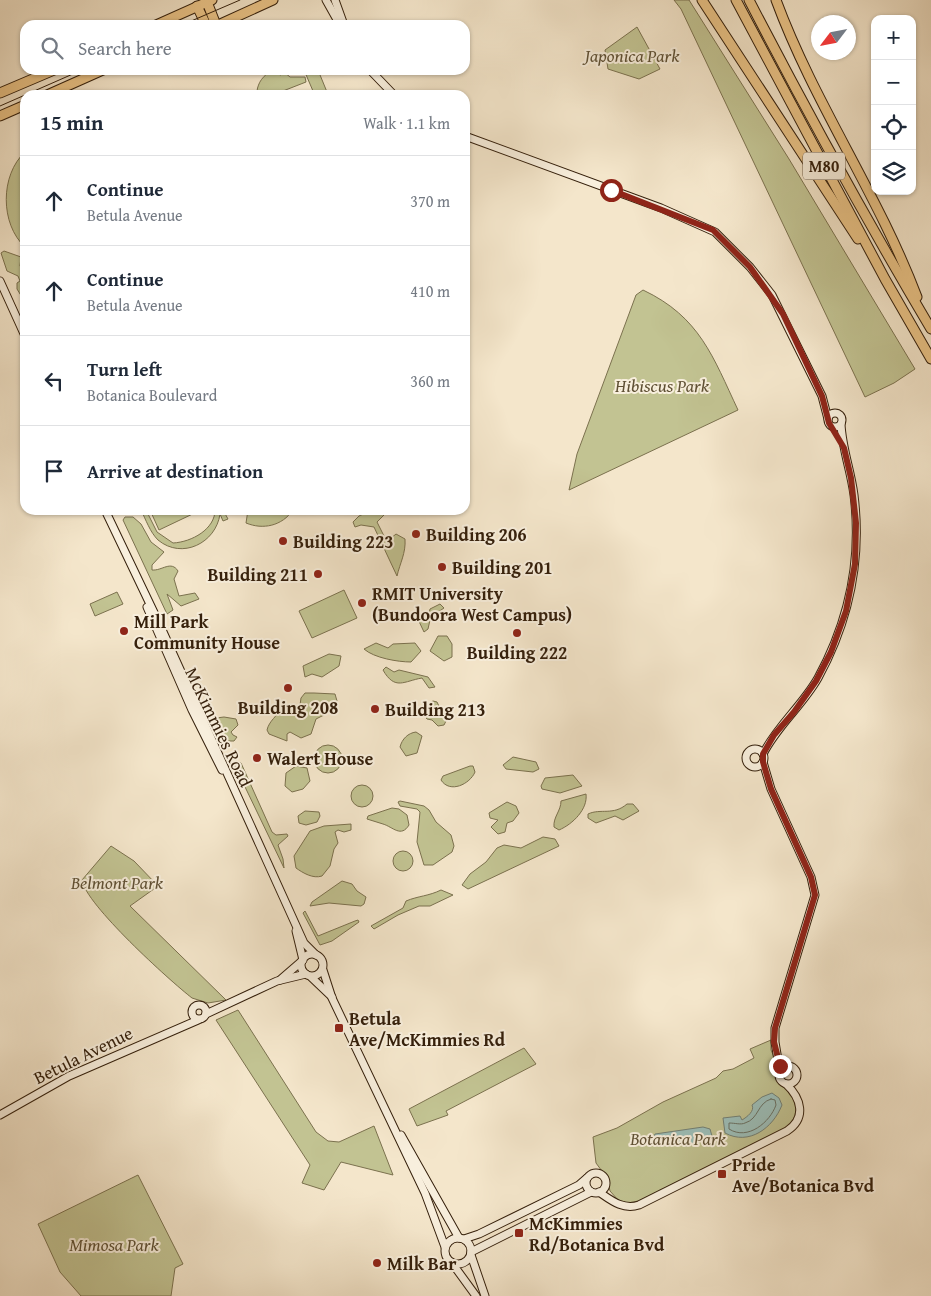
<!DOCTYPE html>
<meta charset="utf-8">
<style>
body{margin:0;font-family:"Gentium Book Plus",serif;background:#f6f6f7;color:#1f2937}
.controls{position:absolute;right:15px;top:15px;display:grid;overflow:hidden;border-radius:10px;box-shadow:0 1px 4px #0004}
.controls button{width:45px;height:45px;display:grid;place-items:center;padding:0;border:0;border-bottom:1px solid #e0e1e3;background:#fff;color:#1f2937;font:25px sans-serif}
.compass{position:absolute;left:811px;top:15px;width:45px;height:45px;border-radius:50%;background:#fff;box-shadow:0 1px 4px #0004;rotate:238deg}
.stop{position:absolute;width:15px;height:15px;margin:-11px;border:4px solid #8f2418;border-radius:50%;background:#fff}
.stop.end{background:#8f2418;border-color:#fff;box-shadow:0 1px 5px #0008}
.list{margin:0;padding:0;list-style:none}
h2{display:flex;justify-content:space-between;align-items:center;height:65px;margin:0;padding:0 20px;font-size:21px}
h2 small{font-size:16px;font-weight:400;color:#747a83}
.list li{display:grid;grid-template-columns:32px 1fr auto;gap:15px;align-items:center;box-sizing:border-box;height:90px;padding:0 20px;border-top:1px solid #e0e1e3}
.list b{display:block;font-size:19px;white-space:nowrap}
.list p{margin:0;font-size:16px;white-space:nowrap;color:#747a83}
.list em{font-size:16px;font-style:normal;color:#747a83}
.icon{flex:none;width:28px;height:28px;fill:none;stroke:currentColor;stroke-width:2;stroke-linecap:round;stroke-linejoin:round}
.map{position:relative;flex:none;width:931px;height:1296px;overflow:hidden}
.search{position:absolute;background:#fff;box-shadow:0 1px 4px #0004;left:20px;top:20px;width:450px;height:55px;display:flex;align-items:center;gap:12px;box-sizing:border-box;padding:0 18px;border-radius:15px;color:#747a83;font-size:19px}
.panel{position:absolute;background:#fff;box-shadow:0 1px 4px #0004;left:20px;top:90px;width:450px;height:425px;border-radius:15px}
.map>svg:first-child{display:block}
</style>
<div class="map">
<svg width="931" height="1296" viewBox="0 0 931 1296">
<rect width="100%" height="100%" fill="#f4e6cb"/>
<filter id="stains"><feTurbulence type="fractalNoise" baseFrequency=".004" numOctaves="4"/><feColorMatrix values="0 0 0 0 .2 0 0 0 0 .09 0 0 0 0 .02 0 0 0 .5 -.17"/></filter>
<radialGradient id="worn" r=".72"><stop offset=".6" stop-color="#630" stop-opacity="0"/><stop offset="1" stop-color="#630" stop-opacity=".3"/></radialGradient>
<!-- green -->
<g fill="#c2c392" stroke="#7b714e">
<polygon points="674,0 689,0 789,159 915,369 894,383 865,397 681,9"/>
<polygon points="637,27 660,69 639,79 608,69 605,50"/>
<polygon points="304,70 318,70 327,92 319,93 313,91"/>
<path d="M271 72 281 75 284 72 290 77H305L306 82 283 91 282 95H262L257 91C258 83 263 75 271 72Z"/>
<path d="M25 152V247C0 224 0 175 25 152Z"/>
<polygon points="4,251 21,257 20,266 25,272 25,302 17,289 17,283 20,281 18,276 7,271 1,253"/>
<path d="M643 290C700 317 713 357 738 410L569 490 577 454 636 295Z"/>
<path d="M141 510H146L157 532 173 543C192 542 215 529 215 510H223L228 519 223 521 220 514C216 543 182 560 158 540 150 532 146 520 141 510Z"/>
<polygon points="150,510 201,510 159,530"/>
<path d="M248 510H293C282 526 263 530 246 523Z"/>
<path d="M372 510H383L384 515 377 522 385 538 390 539 396 534 405 539C406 553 400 563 397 576L374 527 361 525 355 527 353 522 359 516Z"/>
<path d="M125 517H133L141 524 151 542 164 552 152 565V570C162 571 171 560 178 571L174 579 179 596 195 593 199 599 181 606 167 594 173 610 167 614 123 520Z"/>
<polygon points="344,590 357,618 312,638 299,611"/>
<polygon points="117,592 123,604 95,616 90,604"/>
<polygon points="440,604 444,608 438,612 438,618 430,620 428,629 424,632 416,615 429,614 430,609"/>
<polygon points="438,636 447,636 452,644 452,657 444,661 430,651"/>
<path d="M376 643 388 648 393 644 415 643 421 651 411 662C398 662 374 658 364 649Z"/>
<polygon points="329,654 341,656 339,666 322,677 312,674 305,677 303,666"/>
<path d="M386 667 394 672 399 670 428 677 435 687 429 688 422 678C404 681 395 691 383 670Z"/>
<path d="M314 693 335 694 337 701 332 711 316 719 311 734 301 738 290 732 287 734V741L269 734 267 730C269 721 277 716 282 708H295L300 705 301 698 305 693Z"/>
<polygon points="433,701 437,702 446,721 444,725 438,726 432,720 427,719 422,713 421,707"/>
<polygon points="224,717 236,719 238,725 231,732 233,735 237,737 234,741 225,741 220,734 216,718"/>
<path d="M416 732 422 736 417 753 406 756 400 747C402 739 408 733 416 732Z"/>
<circle cx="328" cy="759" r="14"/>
<polygon points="513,757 536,762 539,769 533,772 506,769 503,765"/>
<polygon points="236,761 241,763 272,832 276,835 287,834 288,836 278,845 283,859 284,868 234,764"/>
<polygon points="296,766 307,768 310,781 303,789 292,792 285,786 286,773"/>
<path d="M470 766H473L475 772C470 784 450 794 441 780L443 776Z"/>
<polygon points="573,775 582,786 560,793 542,789 541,786 545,778"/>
<circle cx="362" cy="796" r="11"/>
<path d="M586 794C588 809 573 824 559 830L554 827C553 817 561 811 561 801Z"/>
<polygon points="400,801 424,806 429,810 436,822 451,835 454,846 452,852 433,865 424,865 417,842 420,812 417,809 400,806 398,802"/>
<polygon points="507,802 516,806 519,813 513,821 507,823 505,832 498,834 491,827 498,820 490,818 489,813"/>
<path d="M627 804H633L639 811 623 820 615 816 596 823 588 818V814C601 808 613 816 627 804Z"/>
<path d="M392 808 399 809 407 815 409 825C401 838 393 827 383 824 378 822 372 821 367 819L368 816Z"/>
<polygon points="305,811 319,812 320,816 317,822 306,825 299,823 298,816"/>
<path d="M351 824V830L344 832 338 830 335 832 338 843 334 849 330 866 322 876C313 879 303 873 296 868L294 856 310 831 324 826Z"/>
<polygon points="543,837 555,839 559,846 468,889 462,885 470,874 486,862 497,848 504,845 521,848"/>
<path d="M111 846 134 861 158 886 130 906 226 1000 208 1003 192 998C170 981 85 904 82 880Z"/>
<circle cx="403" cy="861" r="10"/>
<polygon points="342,881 352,884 357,891 366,897 364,904 361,906 329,903 310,906 312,902"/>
<path d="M441 890 453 895 430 906H419L398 915 374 929 371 926 403 908 406 901C418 896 429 896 441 890Z"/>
<polygon points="305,911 318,936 355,921 358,920 359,922 332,941 320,945 303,913"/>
<polygon points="238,1010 316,1132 328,1141 339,1142 374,1126 393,1175 341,1162 324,1190 302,1183 310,1165 216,1020"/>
<path d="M771 1040V1050L777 1064 779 1081C792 1095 803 1106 790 1125L638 1201 628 1203 618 1200 610 1191 607 1178 596 1163 593 1137 617 1128 663 1102 716 1078 723 1071 733 1069 754 1058 750 1049Z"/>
<polygon points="524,1048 536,1064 446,1111 448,1115 417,1126 409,1109"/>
<polygon points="138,1175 183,1264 175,1268 171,1296 81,1296 60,1272 38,1224"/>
</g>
<!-- water -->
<g fill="#9cbfba" stroke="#727f74">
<path d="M772 1093 779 1098 782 1105C773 1128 749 1146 725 1133L723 1118 740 1116 742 1120C747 1117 755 1111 752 1105L762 1097Z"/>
<polygon points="703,1127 710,1129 712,1136 686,1146 675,1142 669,1144 655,1143 653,1138 655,1134"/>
</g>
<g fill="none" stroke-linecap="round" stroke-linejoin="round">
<!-- shore -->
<path stroke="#686f62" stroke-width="1" d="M771 1099 775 1100 776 1105C770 1122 748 1141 729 1129V1123C735 1123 741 1125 745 1123 759 1119 757 1103 771 1099Z"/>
<defs>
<g id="secondary">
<polyline points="326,0 340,25"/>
<polyline points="335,0 344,25"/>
<polyline points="370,70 394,95"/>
<polyline points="465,136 661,208 715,232 750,267 772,295 822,396 828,419"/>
<polyline points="0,281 25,336"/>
<circle cx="835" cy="420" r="7"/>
<polyline points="105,510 159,623 304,943 316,955"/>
<polyline points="147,607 192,710 222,770"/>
<circle cx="755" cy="758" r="9"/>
<path d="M763 754C777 726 802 706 818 678 849 621 862 559 854 495 851 471 842 448 841 424"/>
<polyline points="763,762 771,789 811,877 815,895 775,1028 775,1042 780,1072"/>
<polyline points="296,931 303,960"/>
<circle cx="312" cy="965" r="11"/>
<polyline points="323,970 332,998 425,1193 445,1247"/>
<polyline points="311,977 332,997"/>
<polyline points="280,980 302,961"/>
<circle cx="199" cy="1012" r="7"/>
<polyline points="206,1014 277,981 306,974"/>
<circle cx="788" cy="1075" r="9"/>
<polyline points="0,1115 69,1076 198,1020"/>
<polyline points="401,1135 459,1238"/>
<circle cx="596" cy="1183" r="10"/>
<path d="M599 1192C612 1201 623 1210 639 1205L787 1131C807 1118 801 1098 786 1084"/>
<circle cx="458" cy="1251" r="13"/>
<polyline points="464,1239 479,1234 579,1185 587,1178"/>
<polyline points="471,1252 591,1192"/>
<polyline points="471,1255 485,1296"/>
<polyline points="452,1263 476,1296"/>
</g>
<g id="highway">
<polyline points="702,0 858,239"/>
<polyline points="736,0 885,279 931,359"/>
<path d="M749 0C807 112 867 221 931 329"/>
<path d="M776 0C814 103 878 194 917 297"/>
<polyline points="207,2 216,25"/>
<polyline points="197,6 206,25"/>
<polyline points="156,25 212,0"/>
<polyline points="218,25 273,0"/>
<polyline points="0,93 54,70"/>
<polyline points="47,95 103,70"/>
<polyline points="0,116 25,105"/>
</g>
</defs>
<!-- secondary casing -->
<use href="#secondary" stroke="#341f0b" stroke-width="9"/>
<!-- highway casing -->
<use href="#highway" stroke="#341f0b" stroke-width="11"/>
<!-- secondary -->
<use href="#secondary" stroke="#f8efdd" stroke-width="7"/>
<!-- highway -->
<use href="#highway" stroke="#eac386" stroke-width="9"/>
<!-- tram -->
<g stroke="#341f0b" stroke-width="1">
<polyline points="182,25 240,0"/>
<polyline points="0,106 82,70"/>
</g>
</g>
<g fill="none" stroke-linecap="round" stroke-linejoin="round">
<!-- route -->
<polyline stroke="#8f2418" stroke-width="6" points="611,190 713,230 750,267 783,314 822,396 829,423 844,448 851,478 856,523 855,564 846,611 831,652 816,681 794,712 774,735 763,754 763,762 771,789 811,877 815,895 775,1028 774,1042 780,1066"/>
</g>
<!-- markers -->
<g fill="#8f2418" stroke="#f8efdd" stroke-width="2">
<circle cx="416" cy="534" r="5"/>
<circle cx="283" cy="541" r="5"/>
<circle cx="442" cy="567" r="5"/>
<circle cx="318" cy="574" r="5"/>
<circle cx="362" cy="603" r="5"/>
<circle cx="124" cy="631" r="5"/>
<circle cx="517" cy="633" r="5"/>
<circle cx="288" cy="688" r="5"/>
<circle cx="375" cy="709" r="5"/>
<circle cx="257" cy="758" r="5"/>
<rect x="334" y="1023" width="10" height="10" rx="2.5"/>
<rect x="717" y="1169" width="10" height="10" rx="2.5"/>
<rect x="514" y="1228" width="10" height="10" rx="2.5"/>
<circle cx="377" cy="1263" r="5"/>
</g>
<g text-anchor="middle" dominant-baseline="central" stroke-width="4" stroke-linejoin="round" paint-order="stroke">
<!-- shield labels -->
<rect fill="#f8efdd" stroke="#6f5d4a" stroke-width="1" x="803" y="152.5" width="42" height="27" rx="4"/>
<g font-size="16" font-weight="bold" fill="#341f0b">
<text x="824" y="166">M80</text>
</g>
<!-- park labels -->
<g font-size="18" font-style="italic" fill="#5f5034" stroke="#f8efdd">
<text x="632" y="55">Japonica Park</text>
<text x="662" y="385">Hibiscus Park</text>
<text x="117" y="882">Belmont Park</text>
<text x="678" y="1138">Botanica Park</text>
<text x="114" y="1244">Mimosa Park</text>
</g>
<!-- poi labels -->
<g font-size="18" font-weight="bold" fill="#341f0b" stroke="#f8efdd" text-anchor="start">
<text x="426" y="534">Building 206</text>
<text x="293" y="541">Building 223</text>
<text x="452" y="567">Building 201</text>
<text x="308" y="574" text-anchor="end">Building 211</text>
<text x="372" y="593">RMIT University<tspan x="372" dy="21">(Bundoora West Campus)</tspan></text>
<text x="134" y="621">Mill Park<tspan x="134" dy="21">Community House</tspan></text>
<text x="517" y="652" text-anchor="middle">Building 222</text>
<text x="288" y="707" text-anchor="middle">Building 208</text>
<text x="385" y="709">Building 213</text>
<text x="267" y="758">Walert House</text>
<text x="349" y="1018">Betula<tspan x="349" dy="21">Ave/McKimmies Rd</tspan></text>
<text x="732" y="1164">Pride<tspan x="732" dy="21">Ave/Botanica Bvd</tspan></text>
<text x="529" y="1223">McKimmies<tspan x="529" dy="21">Rd/Botanica Bvd</tspan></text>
<text x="387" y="1263">Milk Bar</text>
</g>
<!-- street labels -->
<g font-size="18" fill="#341f0b" stroke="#f8efdd">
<text transform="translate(219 727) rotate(64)">McKimmies Road</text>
<text transform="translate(83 1055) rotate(-26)">Betula Avenue</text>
</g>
</g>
<rect width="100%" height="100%" filter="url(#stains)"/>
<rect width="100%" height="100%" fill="url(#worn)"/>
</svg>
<div class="controls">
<button>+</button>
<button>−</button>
<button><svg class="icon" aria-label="locate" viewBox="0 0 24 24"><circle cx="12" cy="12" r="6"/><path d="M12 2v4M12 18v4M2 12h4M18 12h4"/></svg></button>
<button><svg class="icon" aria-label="layers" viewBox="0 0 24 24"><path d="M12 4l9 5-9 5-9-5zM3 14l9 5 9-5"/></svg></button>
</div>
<svg class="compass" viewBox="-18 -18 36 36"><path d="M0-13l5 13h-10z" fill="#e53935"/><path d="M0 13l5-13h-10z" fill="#747a83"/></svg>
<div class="stop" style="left:611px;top:190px"></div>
<div class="stop end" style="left:780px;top:1066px"></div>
<div class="search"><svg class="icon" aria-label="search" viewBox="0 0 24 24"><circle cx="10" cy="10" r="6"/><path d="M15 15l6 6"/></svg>Search here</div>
<section class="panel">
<h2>15 min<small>Walk · 1.1 km</small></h2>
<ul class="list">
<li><svg class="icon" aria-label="ahead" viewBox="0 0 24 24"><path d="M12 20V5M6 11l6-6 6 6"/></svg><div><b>Continue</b><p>Betula Avenue</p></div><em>370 m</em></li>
<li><svg class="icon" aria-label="ahead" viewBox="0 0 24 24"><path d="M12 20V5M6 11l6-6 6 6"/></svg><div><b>Continue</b><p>Betula Avenue</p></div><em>410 m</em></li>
<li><svg class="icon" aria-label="left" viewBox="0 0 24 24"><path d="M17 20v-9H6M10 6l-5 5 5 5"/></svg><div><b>Turn left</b><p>Botanica Boulevard</p></div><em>360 m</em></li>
<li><svg class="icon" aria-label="arrive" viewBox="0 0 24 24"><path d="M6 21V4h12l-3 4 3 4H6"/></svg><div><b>Arrive at destination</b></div></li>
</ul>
</section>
</div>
